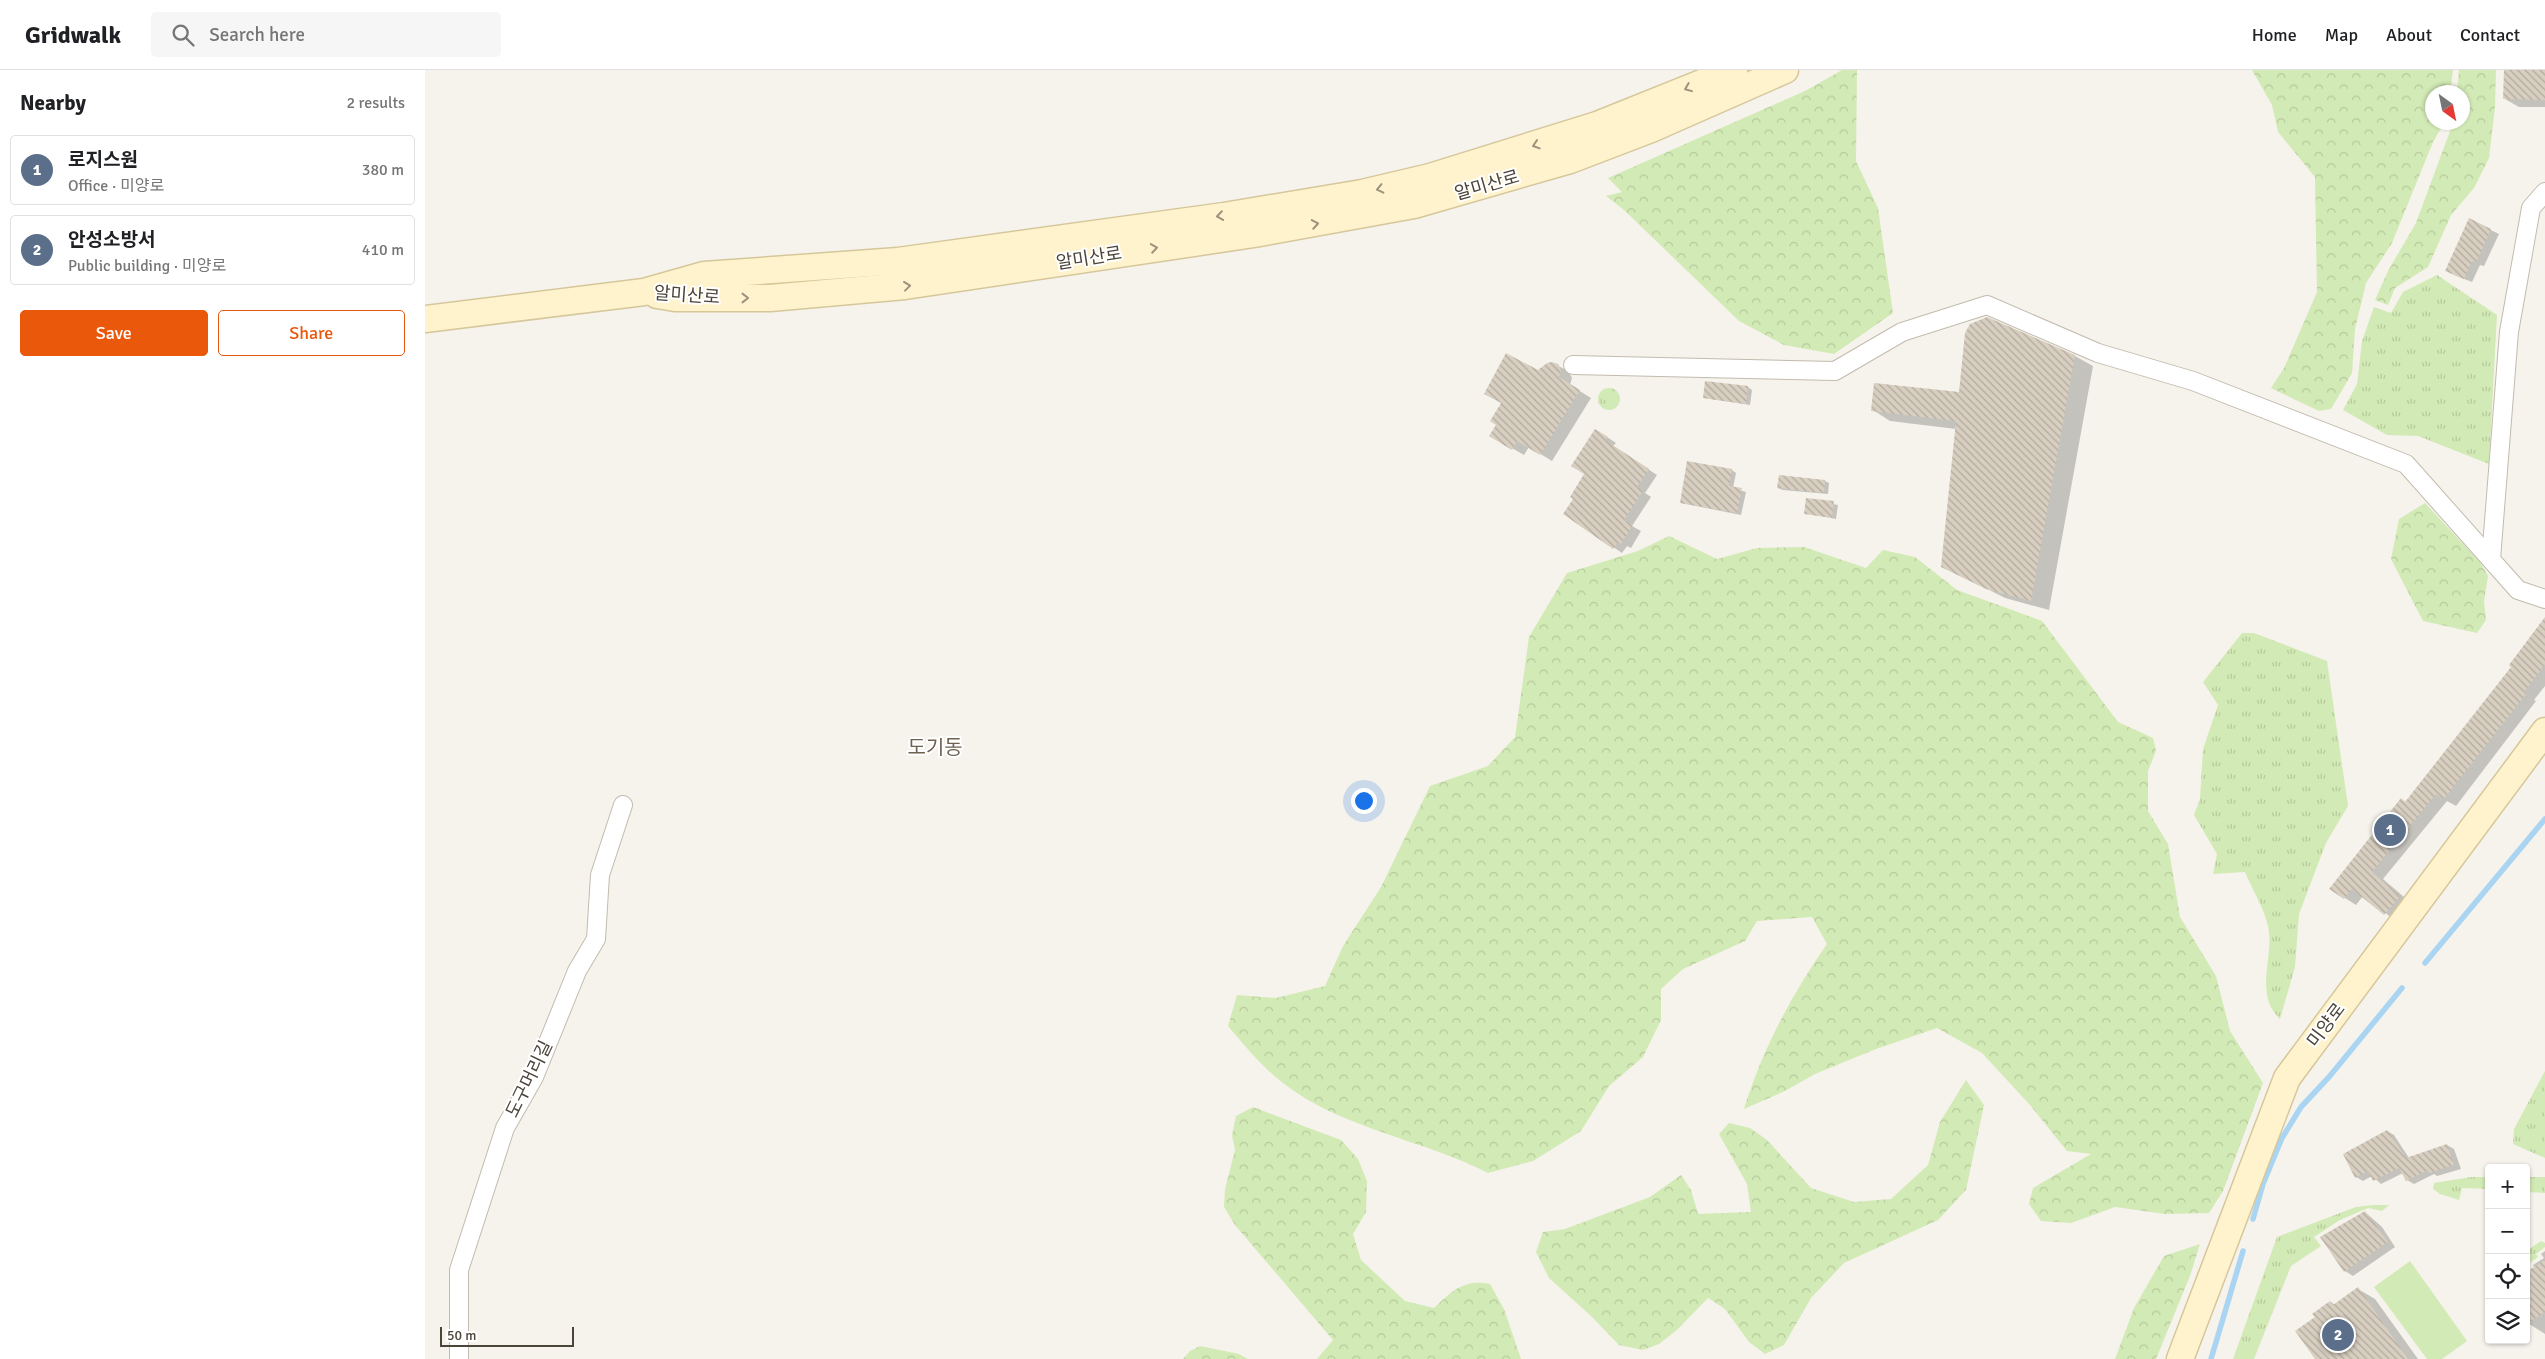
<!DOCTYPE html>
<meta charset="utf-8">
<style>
body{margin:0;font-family:Signika,"Noto Sans KR",sans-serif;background:#f6f6f6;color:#202124}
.controls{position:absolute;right:15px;bottom:15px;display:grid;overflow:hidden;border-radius:5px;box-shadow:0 1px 4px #0004}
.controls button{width:45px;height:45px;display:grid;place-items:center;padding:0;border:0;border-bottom:1px solid #e0e0e0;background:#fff;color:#202124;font:25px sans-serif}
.compass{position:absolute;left:2000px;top:15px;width:45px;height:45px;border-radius:50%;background:#fff;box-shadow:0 1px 4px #0004;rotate:147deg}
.scale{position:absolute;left:15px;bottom:12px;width:134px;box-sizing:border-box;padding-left:5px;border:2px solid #4b4439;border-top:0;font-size:14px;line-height:18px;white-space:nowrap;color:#4b4439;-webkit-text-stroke:4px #fff;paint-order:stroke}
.you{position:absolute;left:938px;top:730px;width:18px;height:18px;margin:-12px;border:4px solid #fff;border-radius:50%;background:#1a73e8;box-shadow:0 0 0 8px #1a73e833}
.badge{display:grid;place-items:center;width:32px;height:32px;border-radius:50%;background:#ea580c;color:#fff;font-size:16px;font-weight:700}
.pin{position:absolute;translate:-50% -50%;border:2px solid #fff;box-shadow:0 1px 5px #0006}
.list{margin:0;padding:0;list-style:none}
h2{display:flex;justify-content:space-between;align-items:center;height:65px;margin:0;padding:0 20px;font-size:21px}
h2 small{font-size:16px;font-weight:400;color:#757577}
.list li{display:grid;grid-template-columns:32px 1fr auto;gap:15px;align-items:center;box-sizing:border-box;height:70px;margin:0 10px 10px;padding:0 10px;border:1px solid #e0e0e0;border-radius:5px}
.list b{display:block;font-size:19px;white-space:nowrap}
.list p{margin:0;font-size:16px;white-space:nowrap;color:#757577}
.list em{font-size:16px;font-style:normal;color:#757577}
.actions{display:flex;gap:10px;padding:15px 20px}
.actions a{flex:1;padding:11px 0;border:1px solid #ea580c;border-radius:5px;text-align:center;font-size:18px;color:#ea580c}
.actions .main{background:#ea580c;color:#fff}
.icon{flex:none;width:28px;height:28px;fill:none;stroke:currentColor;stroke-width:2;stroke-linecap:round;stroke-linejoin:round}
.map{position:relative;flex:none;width:2120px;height:1289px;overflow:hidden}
header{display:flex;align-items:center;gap:30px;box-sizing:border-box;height:70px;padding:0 25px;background:#fff;border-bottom:1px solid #e0e0e0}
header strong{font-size:24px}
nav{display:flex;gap:28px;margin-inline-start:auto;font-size:18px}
.search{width:350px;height:45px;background:#f6f6f6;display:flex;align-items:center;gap:12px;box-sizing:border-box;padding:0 18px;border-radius:5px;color:#757577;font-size:19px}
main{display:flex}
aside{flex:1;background:#fff}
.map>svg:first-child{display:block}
</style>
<header>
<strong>Gridwalk</strong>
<div class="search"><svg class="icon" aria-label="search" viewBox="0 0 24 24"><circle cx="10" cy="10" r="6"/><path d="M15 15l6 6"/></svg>Search here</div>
<nav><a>Home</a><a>Map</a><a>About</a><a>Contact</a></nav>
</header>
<main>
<aside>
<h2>Nearby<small>2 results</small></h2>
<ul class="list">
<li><span class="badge" style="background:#5c6f8a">1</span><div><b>로지스원</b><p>Office · 미양로</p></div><em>380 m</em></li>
<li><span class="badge" style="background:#5c6f8a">2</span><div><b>안성소방서</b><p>Public building · 미양로</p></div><em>410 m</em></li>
</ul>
<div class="actions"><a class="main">Save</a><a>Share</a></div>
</aside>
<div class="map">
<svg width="2120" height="1289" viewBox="0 0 2120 1289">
<defs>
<pattern id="grass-tufts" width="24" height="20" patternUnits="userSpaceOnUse" patternTransform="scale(1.25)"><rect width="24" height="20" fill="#d2eab5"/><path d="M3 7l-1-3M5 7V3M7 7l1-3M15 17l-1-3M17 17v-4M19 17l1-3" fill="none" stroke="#b6ca9c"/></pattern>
<pattern id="forest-crowns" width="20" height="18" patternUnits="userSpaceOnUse" patternTransform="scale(1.25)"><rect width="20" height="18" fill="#d2eab5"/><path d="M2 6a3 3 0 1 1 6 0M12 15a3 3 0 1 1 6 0" fill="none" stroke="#b6ca9c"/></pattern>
<pattern id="building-back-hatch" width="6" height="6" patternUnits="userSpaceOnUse" patternTransform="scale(1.25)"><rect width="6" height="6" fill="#d8cfc1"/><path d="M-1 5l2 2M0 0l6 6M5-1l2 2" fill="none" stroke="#b1aa9e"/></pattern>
</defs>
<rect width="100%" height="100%" fill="#f6f3ec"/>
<!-- grass -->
<g fill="url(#grass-tufts)">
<polygon points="2012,205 2072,245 2064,394 1993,366 1962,365 1918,340 1932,314 1937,271 1949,237 1966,243 1978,222"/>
<circle cx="1184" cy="329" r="11"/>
<path d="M1817 563H1829L1902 591 1923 736 1901 773 1874 844 1870 897 1855 949C1828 924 1850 886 1843 856 1839 838 1827 819 1820 802L1788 804 1792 784 1769 745 1775 729 1778 679 1793 635 1778 612Z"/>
<polygon points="2120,1001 2120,1088 2088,1074 2089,1059"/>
<polygon points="2046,1107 2064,1107 2064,1119 2037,1118 2034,1130 2015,1124 2008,1119 2009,1113"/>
<polygon points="2101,1107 2120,1107 2120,1123 2101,1122"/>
<polygon points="1949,1135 1964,1135 1957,1141 1943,1138 1915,1150 1889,1167 1896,1176 1866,1196 1829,1289 1808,1289 1852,1167 1931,1137"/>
<polygon points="2116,1171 2120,1173 2120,1177 2111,1184 2113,1187 2103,1194 2104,1196 2101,1198 2101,1181"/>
</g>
<!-- forest -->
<g fill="url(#forest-crowns)">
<polygon points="1417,0 1432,0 1431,91 1453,138 1468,243 1409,284 1359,275 1314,251 1199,140 1181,126 1197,122 1183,108 1380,21"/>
<polygon points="1827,0 2028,0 2025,22 2008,22 2008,52 2019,53 2008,72 1967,173 1941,213 1930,259 1927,303 1906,339 1894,341 1846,318 1859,298 1892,222 1890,107 1853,62 1847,35"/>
<polygon points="2034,0 2071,0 2070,37 2064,88 2049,118 2026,145 2003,197 1970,218 1963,235 1950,230 1963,201 1991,153 2028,53 2038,52 2038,22 2032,22"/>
<polygon points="2000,433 2055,492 2063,506 2059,531 2061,550 2052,563 1998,551 1966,489 1974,449"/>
<path d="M1244 466 1292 489 1332 478 1379 477 1441 498 1458 480 1490 487 1532 520 1617 551 1693 652 1728 668 1731 681 1723 701V741L1743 774 1755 847 1791 906 1805 961 1838 1013 1798 1121 1784 1143 1740 1144 1690 1137 1646 1153 1616 1151 1604 1134 1608 1118 1666 1084 1642 1081 1605 1035 1557 983 1512 958 1451 979 1390 1004 1360 1021 1319 1039C1337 980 1367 924 1402 874L1387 847 1332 851 1320 871 1258 899 1236 919V950L1218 987 1184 1016 1156 1061 1108 1091 1063 1103C999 1070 915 1058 858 1013 837 997 820 976 803 956L812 925 851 928 900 916 918 876 956 817 1005 716 1063 696 1090 667 1104 567 1142 503 1213 481Z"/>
<polygon points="1541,1010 1559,1035 1541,1120 1513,1150 1419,1193 1386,1228 1359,1275 1340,1284 1324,1272 1300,1239 1283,1228 1252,1260 1234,1274 1218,1280 1194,1275 1166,1246 1124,1208 1111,1182 1118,1162 1140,1159 1225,1127 1256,1105 1266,1120 1273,1144 1326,1142 1322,1114 1294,1064 1304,1053 1325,1058 1342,1070 1386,1118 1429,1132 1466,1129 1503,1095 1515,1052"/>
<path d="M828 1037 916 1070 933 1089 942 1111 941 1142 928 1164 936 1190 980 1231 1009 1238C1027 1221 1039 1209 1065 1214L1079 1239 1096 1289H892L908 1270 810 1155 799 1137 800 1119 810 1080 807 1065 811 1046Z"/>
<polygon points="1775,1174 1765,1206 1731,1289 1690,1289 1709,1238 1739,1186"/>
<polygon points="775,1276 814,1284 823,1289 758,1289 765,1281"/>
</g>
<!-- garden -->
<polygon fill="#d2eab5" points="1985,1191 2042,1271 2017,1289 2002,1289 1949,1217"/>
<!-- shadow -->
<g fill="#0003">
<polygon points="2080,0 2120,0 2120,37 2094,37 2080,29"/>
<polygon points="2045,150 2074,164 2059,196 2055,195 2047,212 2029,205"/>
<polygon points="1562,248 1650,286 1668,296 1624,540 1580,528 1517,496 1531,359 1465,351 1448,340 1535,323"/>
<polygon points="1132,295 1144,302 1147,308 1145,315 1166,328 1127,391 1104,377 1099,385 1066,366 1113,301"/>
<polygon points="1323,317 1327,320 1325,335 1279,328"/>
<polygon points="1179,365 1191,373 1188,376 1232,405 1220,423 1226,427 1207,456 1216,461 1206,478 1202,476 1197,483 1139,444 1150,429"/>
<polygon points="1307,400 1311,403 1308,418 1321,422 1316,445 1256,433"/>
<polygon points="1355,406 1400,411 1404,413 1403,424 1358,420 1353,418"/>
<polygon points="1382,429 1413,435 1411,449 1380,443"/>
<polygon points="2120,549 2120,616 2109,630 2111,631 2031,736 2022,731 1958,809 1986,833 1971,851 1938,826 1931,835 1906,819 1976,729 1981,732 2088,597"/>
<polygon points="1962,1061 1969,1065 1984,1088 2022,1075 2029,1079 2036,1099 2012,1106 2009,1104 1989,1114 1982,1110 1978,1103 1956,1114 1947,1106 1938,1111 1931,1107 1919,1085"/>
<polygon points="1940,1142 1957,1157 1970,1177 1928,1206 1920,1201"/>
<polygon points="2120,1181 2120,1264 2101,1252 2110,1198 2108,1195 2119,1188 2116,1184"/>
<polygon points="1933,1219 1950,1229 1993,1289 1891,1289 1892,1248 1906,1232 1910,1235"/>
</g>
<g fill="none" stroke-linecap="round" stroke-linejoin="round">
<!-- stream -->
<g stroke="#a9d4f2" stroke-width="5.5">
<polyline points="2000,893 2120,749"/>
<polyline points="1828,1149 1838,1114 1857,1068 1876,1037 1904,1007 1977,918"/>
<polyline points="1786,1289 1818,1181"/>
</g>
</g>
<!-- building -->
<g fill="url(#building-back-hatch)">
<polygon points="2079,0 2120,0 2120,30 2078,29"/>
<polygon points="2044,148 2066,159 2051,193 2047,191 2039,209 2020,201"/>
<polygon points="1562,247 1650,285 1606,531 1561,519 1516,497 1531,351 1446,341 1449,313 1534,322 1540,263 1545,254"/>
<polygon points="1081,283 1113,300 1122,293 1127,292 1133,294 1136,301 1134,307 1155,320 1115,385 1092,371 1087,380 1064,366 1071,355 1065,351 1076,333 1059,324"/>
<polygon points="1280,311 1323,316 1321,334 1278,328"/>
<polygon points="1170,359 1183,367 1180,370 1224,399 1212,417 1218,421 1199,450 1208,455 1196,474 1193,472 1188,479 1138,444 1148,429 1145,427 1159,404 1146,396"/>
<polygon points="1262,391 1307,399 1304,416 1317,418 1312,443 1255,433"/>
<polygon points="1354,405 1400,410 1399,423 1352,418"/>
<polygon points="1381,428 1409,431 1407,448 1379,444"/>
<polygon points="2120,547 2120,594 2099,622 2101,624 2018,730 2011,724 1947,802 1975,826 1959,845 1927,819 1919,829 1904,819 1976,728 1980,732 2086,597 2084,595"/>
<polygon points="1962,1060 1981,1088 2022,1074 2029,1095 2004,1103 2003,1100 1981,1111 1974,1098 1948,1111 1943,1101 1930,1108 1918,1084"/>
<polygon points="1940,1141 1963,1172 1919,1202 1895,1167"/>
<polygon points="2120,1190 2120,1242 2101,1254 2101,1202"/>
<polygon points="1933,1217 1983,1289 1890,1289 1870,1261 1890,1247 1887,1244 1905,1231 1908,1235"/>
</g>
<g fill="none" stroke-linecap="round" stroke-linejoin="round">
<defs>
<g id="minor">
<polyline points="1148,295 1410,301 1477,262 1562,235 1673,283 1768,311 1981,394 2093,520 2120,529"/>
<polyline points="2066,489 2084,262 2106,138 2120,122"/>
<polyline points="34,1289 34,1200 80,1058 109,1007 152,901 171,869 175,805 198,735"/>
</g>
<g id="secondary">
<polyline points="232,225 250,228 345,228 480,216 829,164 989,135 1145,90 1226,59 1360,0"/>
<polyline points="0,249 219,222 279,205 473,191 799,146 937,123 1005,107 1172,55 1309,0"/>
<polyline points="1755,1289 1862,1008 2120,661"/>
</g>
</defs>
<!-- minor casing -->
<use href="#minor" stroke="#c2bbae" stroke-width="20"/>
<!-- secondary casing -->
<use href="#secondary" stroke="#d6c79b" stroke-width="29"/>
<!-- minor -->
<use href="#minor" stroke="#fff" stroke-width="18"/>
<!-- secondary -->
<use href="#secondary" stroke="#fff3cd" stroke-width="26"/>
</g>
<!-- one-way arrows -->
<defs><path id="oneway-chevron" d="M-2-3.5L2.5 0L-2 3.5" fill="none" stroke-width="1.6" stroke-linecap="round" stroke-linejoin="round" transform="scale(1.25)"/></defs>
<g stroke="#9c937c">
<use href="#oneway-chevron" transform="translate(1263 18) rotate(158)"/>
<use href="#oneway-chevron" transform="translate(1111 75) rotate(162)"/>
<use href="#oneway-chevron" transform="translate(955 119) rotate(167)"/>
<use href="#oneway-chevron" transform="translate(795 146) rotate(172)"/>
<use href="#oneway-chevron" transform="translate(890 154) rotate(-10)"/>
<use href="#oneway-chevron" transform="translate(729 178) rotate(-9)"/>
<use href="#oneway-chevron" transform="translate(482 216) rotate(-7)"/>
<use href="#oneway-chevron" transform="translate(320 228)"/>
</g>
<g text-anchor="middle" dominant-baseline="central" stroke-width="4" stroke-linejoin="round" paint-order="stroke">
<!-- street labels -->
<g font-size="18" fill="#4b4439" stroke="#fff">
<text transform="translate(1062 115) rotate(-16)">알미산로</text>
<text transform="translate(664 188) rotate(-9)">알미산로</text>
<text transform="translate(262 225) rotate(4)">알미산로</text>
<text transform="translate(1901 955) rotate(-53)">미양로</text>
<text transform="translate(104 1009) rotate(-64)">도구머리길</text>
</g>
<!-- quarter labels -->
<g font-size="20" fill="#6e6250" stroke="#fff">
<text x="510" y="677">도기동</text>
</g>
</g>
</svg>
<div class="controls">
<button>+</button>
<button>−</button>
<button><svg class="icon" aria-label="locate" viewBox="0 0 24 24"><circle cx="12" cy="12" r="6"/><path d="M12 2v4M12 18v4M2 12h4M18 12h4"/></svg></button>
<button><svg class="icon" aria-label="layers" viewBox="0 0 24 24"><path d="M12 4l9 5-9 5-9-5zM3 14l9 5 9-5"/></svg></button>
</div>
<svg class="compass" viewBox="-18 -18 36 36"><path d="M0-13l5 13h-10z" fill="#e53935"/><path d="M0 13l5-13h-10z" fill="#757577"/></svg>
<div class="scale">50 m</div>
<div class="you"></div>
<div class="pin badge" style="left:1965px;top:760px;background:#5c6f8a">1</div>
<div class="pin badge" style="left:1913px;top:1265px;background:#5c6f8a">2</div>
</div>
</main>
